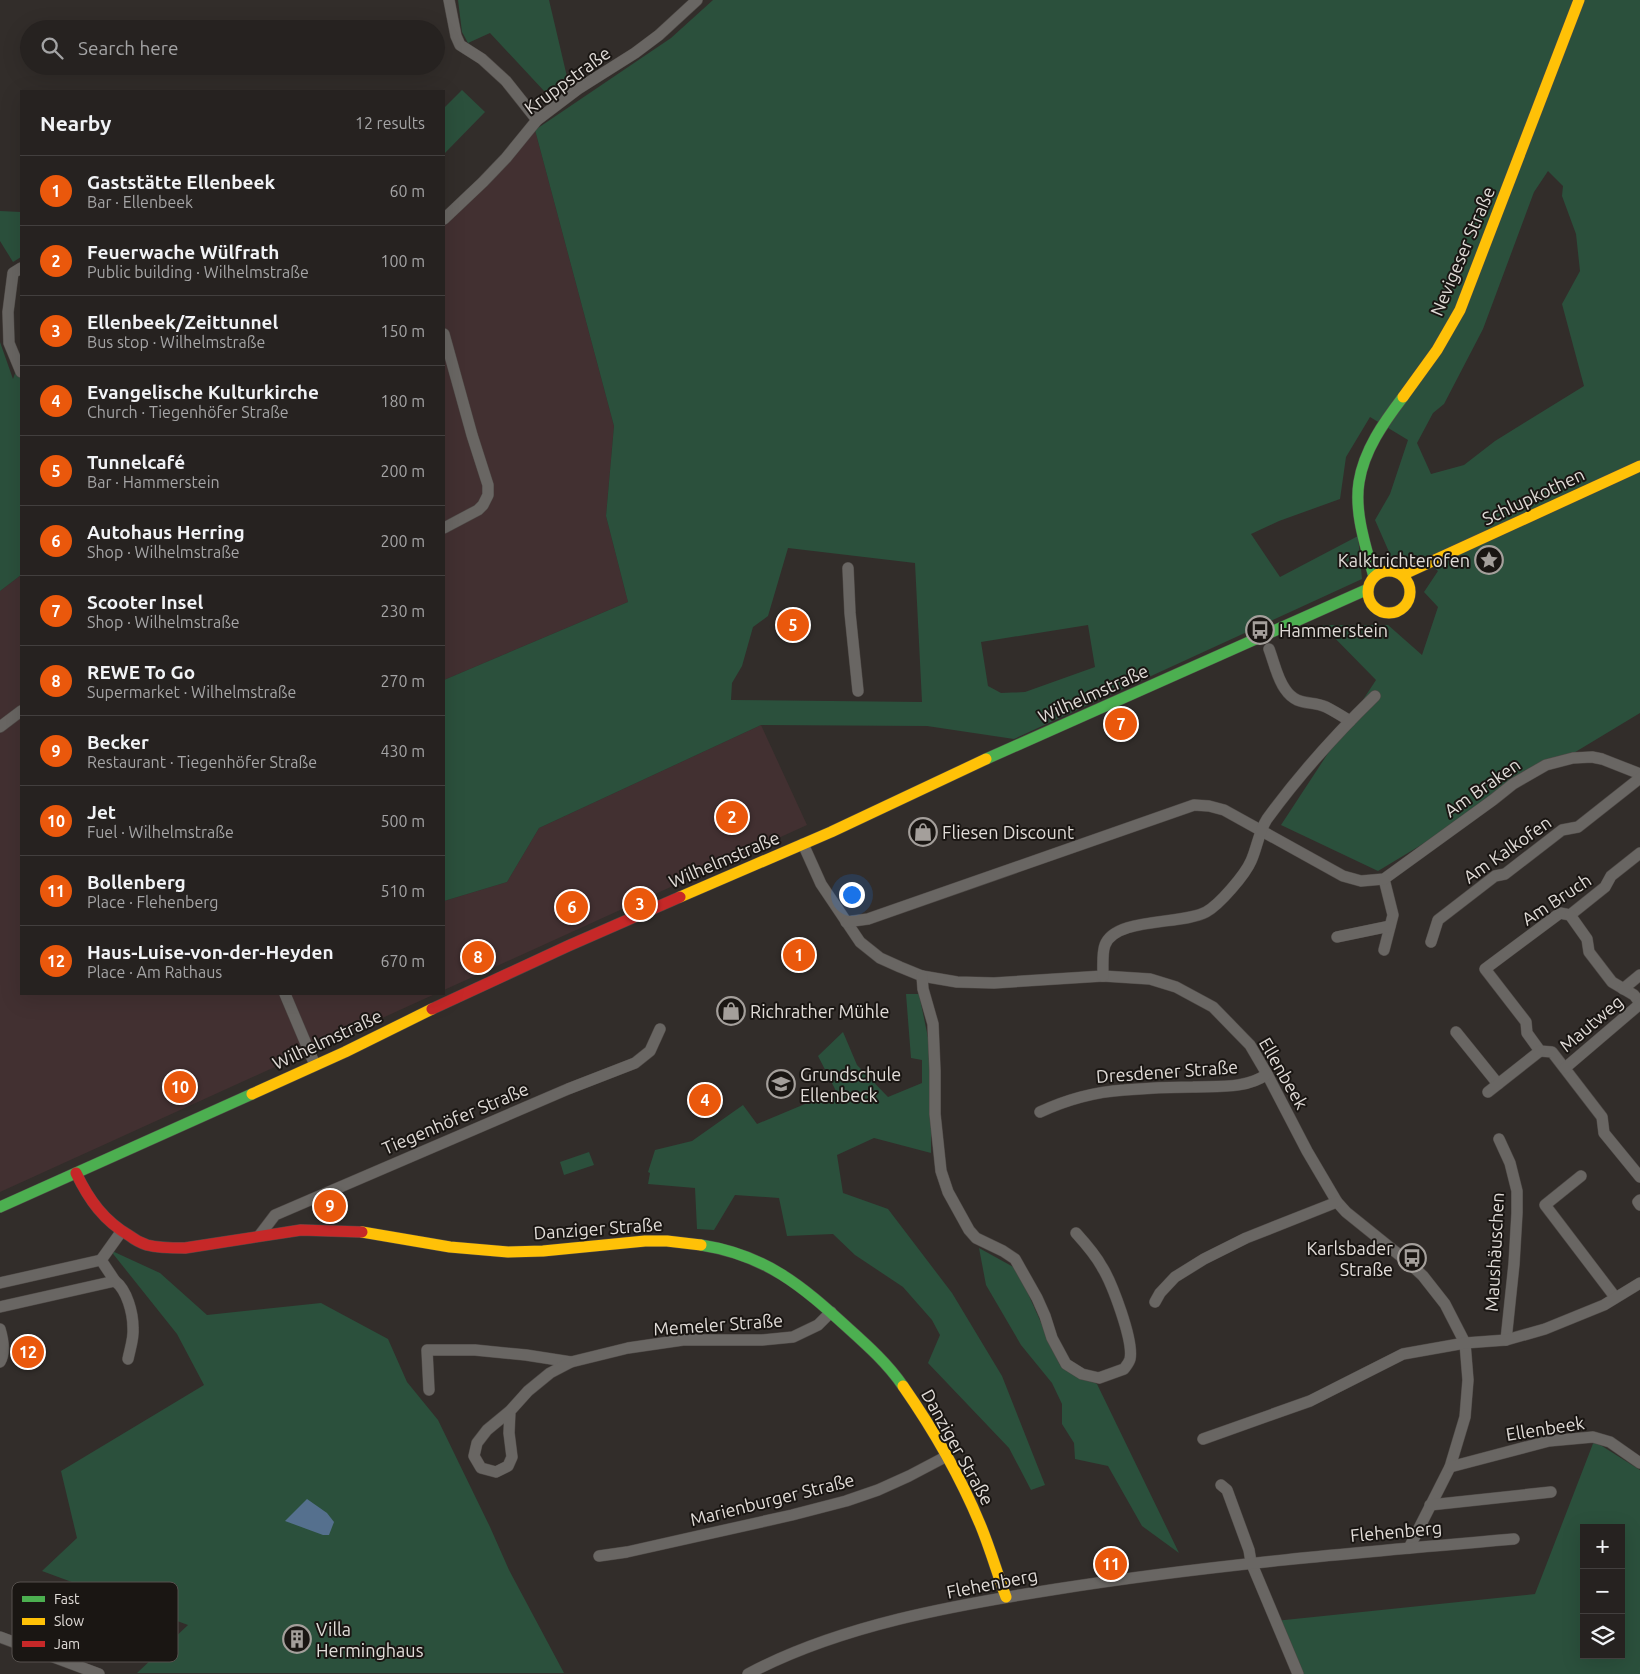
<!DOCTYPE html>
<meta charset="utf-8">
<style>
body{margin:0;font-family:Ubuntu,sans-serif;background:#322f2d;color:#f1f3f6}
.controls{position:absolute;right:15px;bottom:15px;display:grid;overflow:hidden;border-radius:0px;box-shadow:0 5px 20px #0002}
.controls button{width:45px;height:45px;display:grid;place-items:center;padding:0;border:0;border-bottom:1px solid #423f3e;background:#262220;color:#f1f3f6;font:25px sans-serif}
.you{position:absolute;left:851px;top:894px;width:18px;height:18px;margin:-12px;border:4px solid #fff;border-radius:50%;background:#1a73e8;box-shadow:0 0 0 8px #1a73e833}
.badge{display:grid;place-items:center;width:32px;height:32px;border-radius:50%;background:#ea580c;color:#fff;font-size:16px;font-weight:700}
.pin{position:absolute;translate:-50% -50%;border:2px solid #fff;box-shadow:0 1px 5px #0006}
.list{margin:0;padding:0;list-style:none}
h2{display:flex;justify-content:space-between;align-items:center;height:65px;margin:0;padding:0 20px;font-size:21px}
h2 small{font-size:16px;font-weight:400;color:#a4a4a5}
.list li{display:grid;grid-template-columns:32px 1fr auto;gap:15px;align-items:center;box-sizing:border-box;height:70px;padding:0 20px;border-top:1px solid #423f3e}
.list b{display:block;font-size:19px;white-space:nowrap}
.list p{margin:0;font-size:16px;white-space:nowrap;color:#a4a4a5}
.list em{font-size:16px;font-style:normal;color:#a4a4a5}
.icon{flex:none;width:28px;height:28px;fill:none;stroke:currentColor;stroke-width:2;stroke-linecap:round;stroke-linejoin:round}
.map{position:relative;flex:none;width:1640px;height:1674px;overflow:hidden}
.search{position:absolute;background:#262220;box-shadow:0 5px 20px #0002;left:20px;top:20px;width:425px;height:55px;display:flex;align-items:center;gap:12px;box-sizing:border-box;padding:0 18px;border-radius:28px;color:#a4a4a5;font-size:19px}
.panel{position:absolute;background:#262220;box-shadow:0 5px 20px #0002;left:20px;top:90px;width:425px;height:905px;border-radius:0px}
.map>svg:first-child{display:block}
</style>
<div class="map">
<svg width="1640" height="1674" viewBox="0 0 1640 1674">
<rect width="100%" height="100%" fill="#322d2a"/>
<!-- industrial -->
<g fill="#423031">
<polygon points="535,130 614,426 606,516 628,602 444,680 444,224"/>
<polygon points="21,575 21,994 435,994 0,1192 0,591"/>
<polygon points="761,725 807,825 444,990 444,901 507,882 539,828"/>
</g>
<!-- green -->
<g fill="#2b503c" fill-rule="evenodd">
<polygon points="458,0 549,0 568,81 545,92 490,33 468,43 462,32"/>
<path d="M713 0H1640V713L1378 871 1281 825 1376 680 1322 625H1388L1422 655 1438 607 1424 592 1438 571 1423 558 1393 561 1375 520 1390 494 1408 440 1370 417 1346 457 1340 499 1279 521 1251 534 1280 577 1358 536 1362 579 1014 739 927 726 761 725 539 828 507 882 444 901V680L628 602 606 516 614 426 535 130 671 38ZM1548 171 1563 186 1562 196 1576 234 1580 271 1562 304 1584 386 1495 441 1464 465 1431 474 1417 443 1433 413 1444 404 1483 329 1534 192ZM788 548 915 563 922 702 731 700 732 683 742 666 753 627 768 616ZM1088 625 1095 667 1025 692 1001 693 988 686 981 642Z"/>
<polygon points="462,90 485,112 444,154 444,108"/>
<polygon points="0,211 21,212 21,257 13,262 0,241"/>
<polygon points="0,342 13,379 21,357 21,575 0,591"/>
<polygon points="906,994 919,994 931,1052 931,1153 874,1138 837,1155 843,1193 888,1209 952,1293 1002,1376 1045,1485 1031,1490 1009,1448 928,1363 940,1335 932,1320 903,1287 855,1255 833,1234 787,1236 779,1198 735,1195 714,1230 697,1229 695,1188 648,1184 650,1173 648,1172 655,1150 692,1141 743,1105 757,1124 836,1091 818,1056 843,1032 857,1065 888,1097 922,1083 922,1060 911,1058"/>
<polygon points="589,1152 594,1165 564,1175 560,1162"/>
<polygon points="979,1248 1017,1269 1060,1365 1097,1384 1179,1553 1142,1526 1108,1466 1075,1459 1074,1443 1062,1424 1062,1404 1052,1383 1021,1345 986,1285"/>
<polygon points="110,1250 160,1273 207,1315 321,1303 388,1339 407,1382 438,1420 490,1527 509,1570 564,1673 137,1673 188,1625 42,1571 77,1538 61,1471 204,1385 177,1334"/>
<path d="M1594 1441 1640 1470V1674H1299L1275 1621 1535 1594ZM1584 1528H1621V1655H1584Z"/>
</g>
<!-- water -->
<polygon fill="#55708e" points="307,1499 327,1513 334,1522 329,1535 323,1535 285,1521"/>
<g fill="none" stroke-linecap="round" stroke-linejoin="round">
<defs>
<g id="street">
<polyline points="449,0 456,36 460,45 482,59 506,81 537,120"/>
<polyline points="444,219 483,182 506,158 537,120 578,89 635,53 659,35 697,0"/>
<polyline points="21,268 13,273 8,312 9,343 21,372"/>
<polyline points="444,334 472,435 488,485 488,495 483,505 478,510 444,528"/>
<polyline points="848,568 850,613 858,691"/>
<path d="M1269 649C1274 662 1277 678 1285 689 1297 707 1311 700 1326 707 1334 711 1342 716 1350 721"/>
<polyline points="0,727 21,711"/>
<polyline points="803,844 821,884 860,942 880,958 900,967 922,976 957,982 994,983 1103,976 1150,979 1176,987 1213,1007 1250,1045 1267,1074 1307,1151 1337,1202 1346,1212 1408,1262 1423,1276 1445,1304 1465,1343 1468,1380 1465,1417 1450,1467 1409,1548"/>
<polyline points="1640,853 1611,876 1605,887 1570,915 1560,913 1485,969 1526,1022 1527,1033 1540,1051 1552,1052 1602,1117 1604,1133 1640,1177"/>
<polyline points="1384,879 1393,915 1384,950"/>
<polyline points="1570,915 1587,939 1589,952 1612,982 1634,995 1640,1003"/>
<polyline points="846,922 868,919 1194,805 1209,806 1224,810 1343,876 1361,881 1384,879 1493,800 1513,784 1546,765 1573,758 1592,757 1602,759 1640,774"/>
<polyline points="1337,937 1390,926"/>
<polyline points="1431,942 1438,920 1495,876 1505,874 1562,830 1578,827 1640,778"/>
<path d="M922 976 923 989 933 1024 935 1071V1114L941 1171 948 1192 969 1230 976 1238 1003 1251 1015 1259 1037 1298 1045 1316 1052 1338 1066 1364 1082 1374 1099 1378 1124 1369C1126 1366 1129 1363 1130 1359 1134 1341 1112 1283 1102 1267 1095 1254 1086 1244 1076 1233"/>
<path d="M1103 976C1103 968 1102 952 1105 945 1115 917 1182 925 1206 912 1219 905 1245 875 1251 861 1257 848 1259 831 1267 819 1299 775 1336 734 1375 696"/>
<polyline points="1623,989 1640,975"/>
<polyline points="285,994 315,1065"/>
<polyline points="1456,1032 1498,1084"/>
<polyline points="1565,1068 1640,1004"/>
<polyline points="1488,1092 1540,1051"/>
<path d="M1040 1112C1068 1099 1093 1092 1124 1090 1147 1088 1170 1087 1193 1087 1217 1086 1247 1089 1267 1074"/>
<polyline points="1499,1139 1510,1163 1517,1191 1517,1213 1514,1264 1506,1340"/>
<polyline points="1581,1176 1545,1205 1615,1297"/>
<polyline points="1640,1200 1638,1202 1640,1205"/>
<polyline points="259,1236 275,1215 568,1089 635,1063 650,1051 660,1029"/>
<path d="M115 1281C127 1290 133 1313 133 1328 134 1338 130 1349 128 1359"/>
<polyline points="0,1283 101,1260"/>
<polyline points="1155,1302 1160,1293 1175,1277 1204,1259 1246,1238 1337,1202"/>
<polyline points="0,1307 115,1281 101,1260 121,1232"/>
<path d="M0 1329C3 1339 6 1352 0 1362"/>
<polyline points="429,1390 427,1350 475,1350 526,1355 571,1362 628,1348 683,1340 762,1340 793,1337 818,1325 831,1312"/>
<polyline points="510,1411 509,1433 512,1457 508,1466 496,1472 481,1468 474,1456 477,1443 487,1430 510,1411 528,1391 550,1373 571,1362"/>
<polyline points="1203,1439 1310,1401 1403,1354 1465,1343 1506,1340 1545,1329 1604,1305 1640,1283"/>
<polyline points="1450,1467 1549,1441 1593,1437 1610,1442 1640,1463"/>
<polyline points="1221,1485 1227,1490 1249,1550 1251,1562 1298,1674"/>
<polyline points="1430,1505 1551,1492"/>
<polyline points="599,1556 627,1552 792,1515 846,1501 878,1490 909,1476 947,1456"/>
<polyline points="0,1637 99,1674"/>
<path d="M748 1674C840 1625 955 1605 1057 1589 1209 1565 1361 1552 1514 1539"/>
</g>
<g id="fast">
<path d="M1374 577C1366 547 1354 513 1359 482 1364 450 1384 422 1403 397"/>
<polyline points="986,759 1368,589"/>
<polyline points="0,1207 252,1094"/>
<path d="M701 1245C766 1255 802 1286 848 1328 868 1346 888 1364 903 1386"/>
</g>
<g id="slow">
<polyline points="1403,397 1437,350 1460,310 1579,0"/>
<circle cx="1389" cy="592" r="21"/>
<polyline points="1402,575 1640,466"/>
<polyline points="680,897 831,832 986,759"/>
<polyline points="252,1094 345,1052 432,1009"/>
<polyline points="362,1232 450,1247 508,1252 543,1251 645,1241 667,1241 701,1245"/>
<path d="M903 1386C933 1429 960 1476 980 1524 990 1548 997 1573 1006 1597"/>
</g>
<g id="jam">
<polyline points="432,1009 568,946 680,897"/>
<path d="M76 1173C89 1200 104 1221 130 1236 135 1240 141 1243 147 1245 159 1248 173 1248 185 1248L301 1230 362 1232"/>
</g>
</defs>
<!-- street casing -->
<use href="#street" stroke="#4e4946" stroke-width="12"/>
<!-- fast casing -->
<use href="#fast" stroke="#4e4946" stroke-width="12"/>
<!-- slow casing -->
<use href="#slow" stroke="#4e4946" stroke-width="12"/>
<!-- jam casing -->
<use href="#jam" stroke="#4e4946" stroke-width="12"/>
<!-- street -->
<use href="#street" stroke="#696663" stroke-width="11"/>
<!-- fast -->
<use href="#fast" stroke="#4caf50" stroke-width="11"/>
<!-- slow -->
<use href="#slow" stroke="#ffc107" stroke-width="11"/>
<!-- jam -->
<use href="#jam" stroke="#c62828" stroke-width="11"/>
</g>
<!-- icons -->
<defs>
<symbol id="sight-ring" viewBox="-11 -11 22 22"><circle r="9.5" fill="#1a1613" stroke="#a49f9b" stroke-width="1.5"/><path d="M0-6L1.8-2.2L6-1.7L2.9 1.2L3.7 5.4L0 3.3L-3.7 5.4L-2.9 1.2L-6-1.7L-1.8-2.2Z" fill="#a49f9b"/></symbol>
<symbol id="bus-ring" viewBox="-11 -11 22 22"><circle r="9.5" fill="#1a1613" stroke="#a49f9b" stroke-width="1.5"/><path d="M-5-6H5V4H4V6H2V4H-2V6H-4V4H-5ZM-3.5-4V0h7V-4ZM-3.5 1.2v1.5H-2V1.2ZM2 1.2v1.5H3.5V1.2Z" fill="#a49f9b"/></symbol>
<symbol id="shop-ring" viewBox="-11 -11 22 22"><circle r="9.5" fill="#1a1613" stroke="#a49f9b" stroke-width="1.5"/><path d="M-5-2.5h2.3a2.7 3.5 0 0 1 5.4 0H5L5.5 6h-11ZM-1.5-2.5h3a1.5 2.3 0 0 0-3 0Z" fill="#a49f9b"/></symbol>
<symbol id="school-ring" viewBox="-11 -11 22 22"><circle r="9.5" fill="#1a1613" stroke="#a49f9b" stroke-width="1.5"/><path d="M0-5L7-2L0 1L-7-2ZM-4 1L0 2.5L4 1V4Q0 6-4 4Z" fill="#a49f9b"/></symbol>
<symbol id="building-ring" viewBox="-11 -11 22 22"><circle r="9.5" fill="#1a1613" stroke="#a49f9b" stroke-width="1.5"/><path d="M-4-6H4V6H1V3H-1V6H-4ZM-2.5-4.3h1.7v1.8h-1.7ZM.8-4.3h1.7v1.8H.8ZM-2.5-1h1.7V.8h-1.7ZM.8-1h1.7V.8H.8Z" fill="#a49f9b"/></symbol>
</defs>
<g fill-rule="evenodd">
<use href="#sight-ring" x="1473" y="544" width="32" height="32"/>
<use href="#bus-ring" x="1244" y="614" width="32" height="32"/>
<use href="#shop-ring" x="907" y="816" width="32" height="32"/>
<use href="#shop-ring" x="715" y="995" width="32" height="32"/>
<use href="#school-ring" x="765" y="1068" width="32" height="32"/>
<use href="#bus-ring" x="1396" y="1242" width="32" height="32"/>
<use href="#building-ring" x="281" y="1623" width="32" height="32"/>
</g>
<g text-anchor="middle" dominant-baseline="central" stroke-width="4" stroke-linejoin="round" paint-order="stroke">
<!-- street labels -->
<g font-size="18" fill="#e1dcd8" stroke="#1a1613">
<text transform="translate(567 80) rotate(-36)">Kruppstraße</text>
<text transform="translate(1462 251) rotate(-67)">Nevigeser Straße</text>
<text transform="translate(1533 496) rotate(-25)">Schlupkothen</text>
<text transform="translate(1093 693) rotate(-24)">Wilhelmstraße</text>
<text transform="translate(1482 787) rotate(-35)">Am Braken</text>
<text transform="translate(1507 849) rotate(-35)">Am Kalkofen</text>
<text transform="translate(724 859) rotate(-23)">Wilhelmstraße</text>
<text transform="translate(1556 899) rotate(-33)">Am Bruch</text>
<text transform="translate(1591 1023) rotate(-40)">Mautweg</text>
<text transform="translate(327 1039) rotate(-25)">Wilhelmstraße</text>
<text transform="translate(1167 1071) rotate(-4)">Dresdener Straße</text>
<text transform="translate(1284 1073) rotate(60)">Ellenbeek</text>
<text transform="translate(455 1118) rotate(-23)">Tiegenhöfer Straße</text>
<text transform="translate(598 1228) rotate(-4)">Danziger Straße</text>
<text transform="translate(1494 1252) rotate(-87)">Maushäuschen</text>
<text transform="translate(718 1324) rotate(-4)">Memeler Straße</text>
<text transform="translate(1545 1428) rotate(-9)">Ellenbeek</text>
<text transform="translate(958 1447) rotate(61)">Danziger Straße</text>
<text transform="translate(772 1499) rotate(-14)">Marienburger Straße</text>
<text transform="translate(1396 1531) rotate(-5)">Flehenberg</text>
<text transform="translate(992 1583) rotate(-11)">Flehenberg</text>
</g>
<!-- poi labels -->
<g font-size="18" fill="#e1dcd8" stroke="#1a1613" text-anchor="start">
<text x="1470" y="560" text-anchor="end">Kalktrichterofen</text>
<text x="1279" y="630">Hammerstein</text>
<text x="942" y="832">Fliesen Discount</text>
<text x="750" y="1011">Richrather Mühle</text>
<text x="800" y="1074">Grundschule<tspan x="800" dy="21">Ellenbeck</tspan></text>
<text x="1393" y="1248" text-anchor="end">Karlsbader<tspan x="1393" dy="21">Straße</tspan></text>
<text x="316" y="1629">Villa<tspan x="316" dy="21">Herminghaus</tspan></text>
</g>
</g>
<!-- legend -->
<rect x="12" y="1582" width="166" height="80" rx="8" fill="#1a1613" stroke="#56514e" stroke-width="1"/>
<rect x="22" y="1596" width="23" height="6" fill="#4caf50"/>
<rect x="22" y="1618" width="23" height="7" fill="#ffc107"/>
<rect x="22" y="1641" width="23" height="6" fill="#c62828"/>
<g font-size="14" fill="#e1dcd8">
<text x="54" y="1604">Fast</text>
<text x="54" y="1626">Slow</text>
<text x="54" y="1649">Jam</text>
</g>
</svg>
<div class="controls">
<button>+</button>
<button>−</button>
<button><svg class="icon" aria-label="layers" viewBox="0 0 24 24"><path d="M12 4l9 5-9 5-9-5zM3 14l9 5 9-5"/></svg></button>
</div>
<div class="you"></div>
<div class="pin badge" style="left:799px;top:955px">1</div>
<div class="pin badge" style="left:732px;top:817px">2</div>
<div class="pin badge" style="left:640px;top:904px">3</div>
<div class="pin badge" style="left:705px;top:1100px">4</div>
<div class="pin badge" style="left:793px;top:625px">5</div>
<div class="pin badge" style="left:572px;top:907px">6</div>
<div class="pin badge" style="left:1121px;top:724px">7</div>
<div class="pin badge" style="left:478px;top:957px">8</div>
<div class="pin badge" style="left:330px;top:1206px">9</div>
<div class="pin badge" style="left:180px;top:1087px">10</div>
<div class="pin badge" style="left:1111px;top:1564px">11</div>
<div class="pin badge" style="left:28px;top:1352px">12</div>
<div class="search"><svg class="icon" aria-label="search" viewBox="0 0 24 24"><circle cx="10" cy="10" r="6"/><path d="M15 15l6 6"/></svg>Search here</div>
<section class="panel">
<h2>Nearby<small>12 results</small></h2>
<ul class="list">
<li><span class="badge">1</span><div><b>Gaststätte Ellenbeek</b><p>Bar · Ellenbeek</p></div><em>60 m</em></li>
<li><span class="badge">2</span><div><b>Feuerwache Wülfrath</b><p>Public building · Wilhelmstraße</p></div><em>100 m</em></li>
<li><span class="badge">3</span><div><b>Ellenbeek/Zeittunnel</b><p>Bus stop · Wilhelmstraße</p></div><em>150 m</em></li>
<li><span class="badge">4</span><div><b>Evangelische Kulturkirche</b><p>Church · Tiegenhöfer Straße</p></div><em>180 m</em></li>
<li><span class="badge">5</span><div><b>Tunnelcafé</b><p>Bar · Hammerstein</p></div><em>200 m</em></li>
<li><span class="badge">6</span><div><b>Autohaus Herring</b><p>Shop · Wilhelmstraße</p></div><em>200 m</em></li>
<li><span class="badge">7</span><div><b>Scooter Insel</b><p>Shop · Wilhelmstraße</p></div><em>230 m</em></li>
<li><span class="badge">8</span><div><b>REWE To Go</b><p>Supermarket · Wilhelmstraße</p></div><em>270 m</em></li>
<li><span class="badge">9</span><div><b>Becker</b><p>Restaurant · Tiegenhöfer Straße</p></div><em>430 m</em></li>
<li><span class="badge">10</span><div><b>Jet</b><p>Fuel · Wilhelmstraße</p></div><em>500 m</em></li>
<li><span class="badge">11</span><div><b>Bollenberg</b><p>Place · Flehenberg</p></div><em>510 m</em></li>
<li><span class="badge">12</span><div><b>Haus-Luise-von-der-Heyden</b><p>Place · Am Rathaus</p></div><em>670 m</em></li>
</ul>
</section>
</div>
